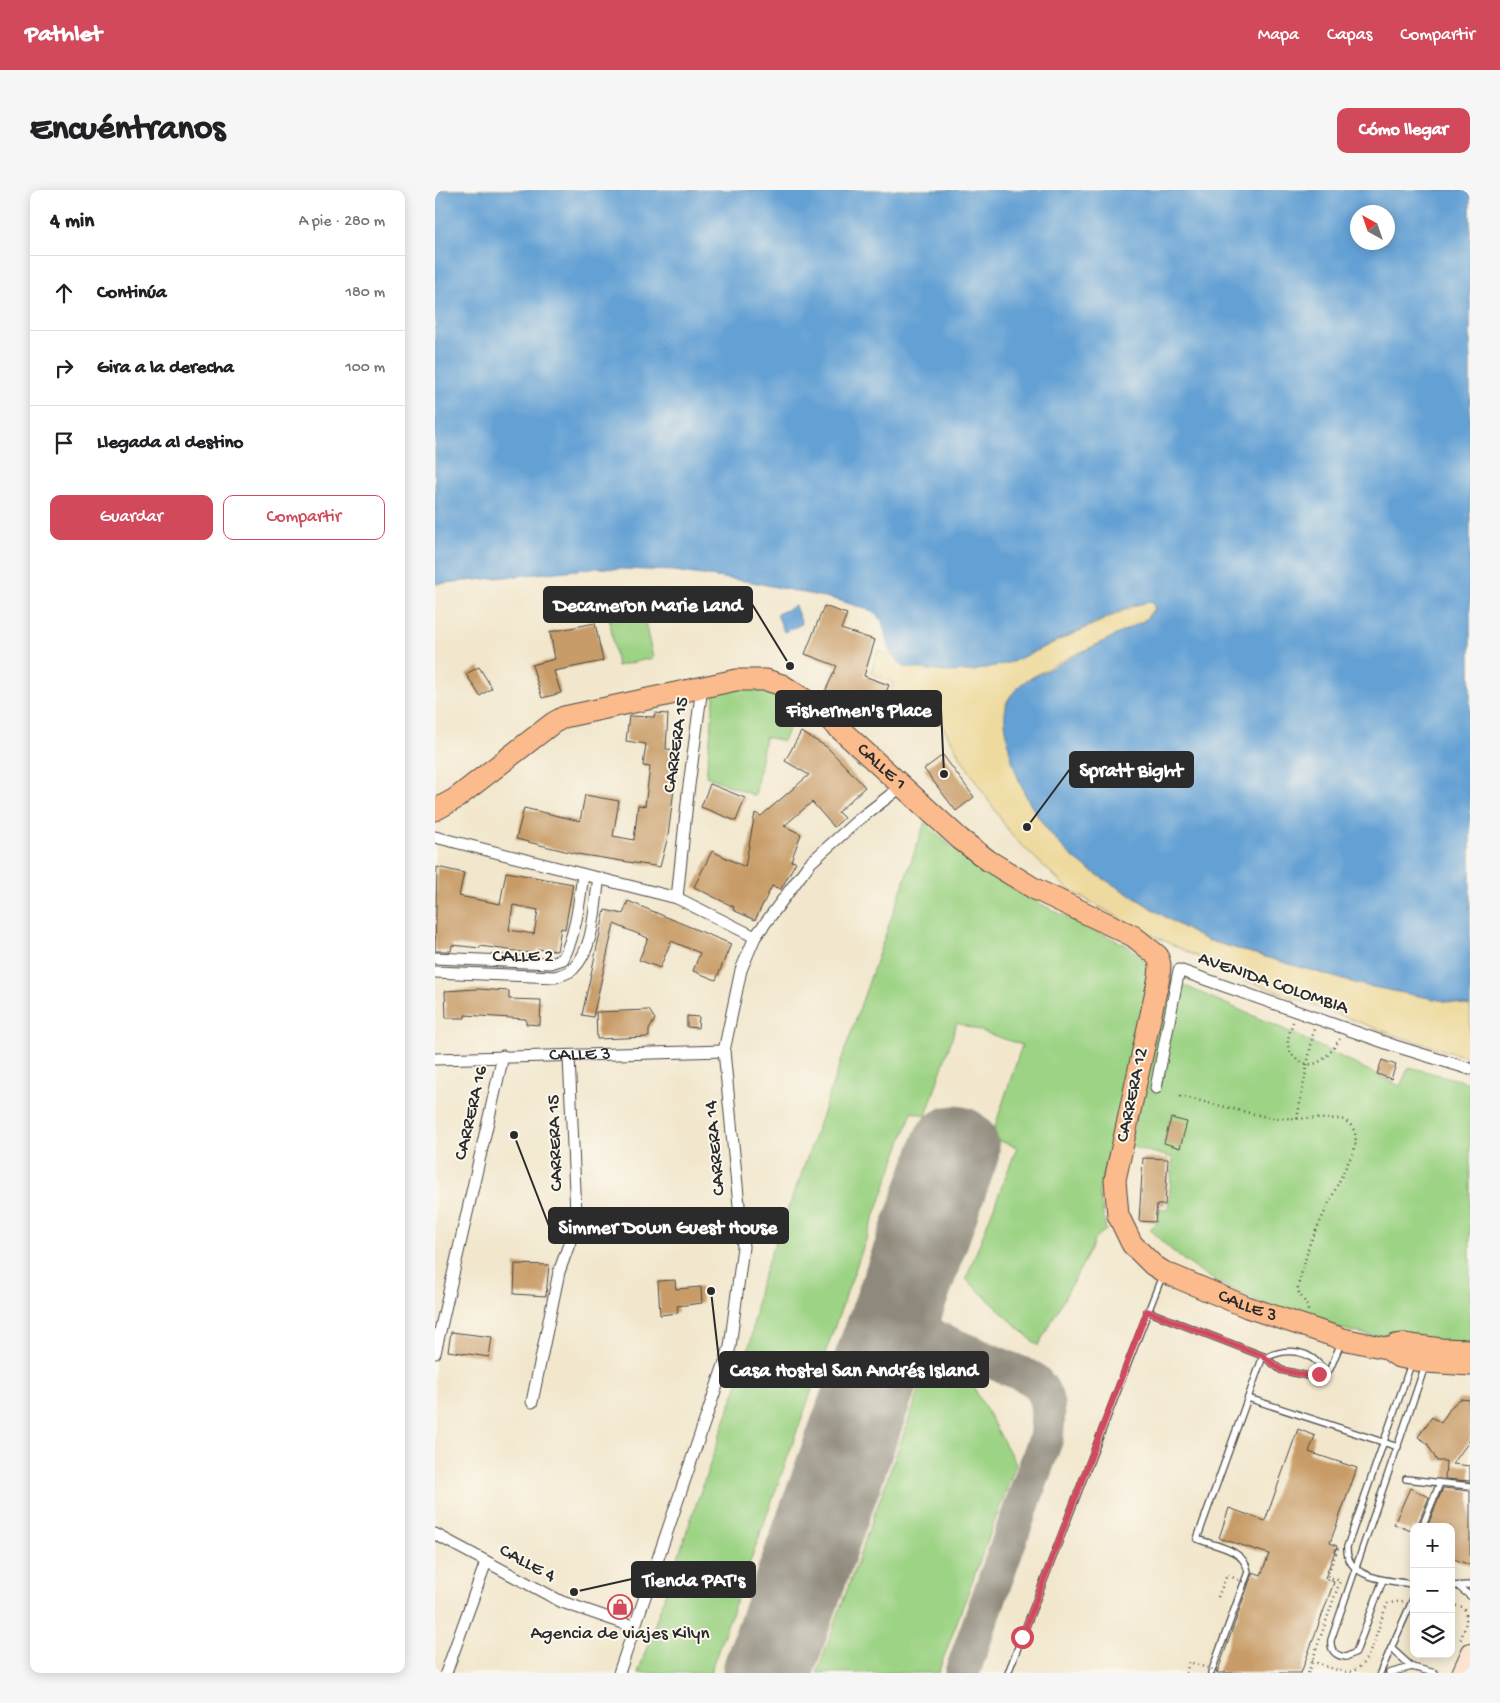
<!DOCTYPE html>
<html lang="es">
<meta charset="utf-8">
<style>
body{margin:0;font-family:"Gochi Hand",sans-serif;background:#f6f6f6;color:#202124}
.controls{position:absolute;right:15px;bottom:15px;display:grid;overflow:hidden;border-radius:10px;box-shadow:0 2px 12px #0003}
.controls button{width:45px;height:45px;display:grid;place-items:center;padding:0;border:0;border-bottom:1px solid #e0e0e0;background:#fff;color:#202124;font:25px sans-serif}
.compass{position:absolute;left:915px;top:15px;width:45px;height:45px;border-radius:50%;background:#fff;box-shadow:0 2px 12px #0003;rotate:320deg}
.stop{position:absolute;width:15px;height:15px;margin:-11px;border:4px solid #d1495b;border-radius:50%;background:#fff}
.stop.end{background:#d1495b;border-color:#fff;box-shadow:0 1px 5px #0008}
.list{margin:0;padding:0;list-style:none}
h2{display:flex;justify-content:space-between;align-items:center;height:65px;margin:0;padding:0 20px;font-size:21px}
h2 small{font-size:16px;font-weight:400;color:#757577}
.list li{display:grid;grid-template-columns:32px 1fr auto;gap:15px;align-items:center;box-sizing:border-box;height:75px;padding:0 20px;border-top:1px solid #e0e0e0}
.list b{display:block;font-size:19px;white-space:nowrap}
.list em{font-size:16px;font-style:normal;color:#757577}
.actions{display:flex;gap:10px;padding:15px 20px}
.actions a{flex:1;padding:11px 0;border:1px solid #d1495b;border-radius:10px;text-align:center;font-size:18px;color:#d1495b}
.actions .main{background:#d1495b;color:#fff}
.icon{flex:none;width:28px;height:28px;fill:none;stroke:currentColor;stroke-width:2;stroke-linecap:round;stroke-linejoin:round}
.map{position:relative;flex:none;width:1035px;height:1483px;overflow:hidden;border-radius:10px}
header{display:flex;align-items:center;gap:30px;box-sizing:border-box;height:70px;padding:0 25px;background:#d1495b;color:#fff}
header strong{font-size:24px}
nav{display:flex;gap:28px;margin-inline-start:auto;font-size:18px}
.intro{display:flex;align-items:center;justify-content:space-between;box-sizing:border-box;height:120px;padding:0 30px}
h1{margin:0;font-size:35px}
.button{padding:12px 22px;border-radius:10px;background:#d1495b;color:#fff;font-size:18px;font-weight:700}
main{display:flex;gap:30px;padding:0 30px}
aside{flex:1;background:#fff;border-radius:10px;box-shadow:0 2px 12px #0003}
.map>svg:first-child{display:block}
</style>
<header>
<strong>Pathlet</strong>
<nav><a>Mapa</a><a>Capas</a><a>Compartir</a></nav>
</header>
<div class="intro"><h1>Encuéntranos</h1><a class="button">Cómo llegar</a></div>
<main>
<aside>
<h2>4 min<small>A pie · 280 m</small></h2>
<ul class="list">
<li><svg class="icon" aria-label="ahead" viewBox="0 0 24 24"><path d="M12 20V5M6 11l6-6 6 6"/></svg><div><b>Continúa</b></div><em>180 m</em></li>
<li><svg class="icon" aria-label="right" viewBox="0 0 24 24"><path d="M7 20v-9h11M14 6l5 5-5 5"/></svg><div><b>Gira a la derecha</b></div><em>100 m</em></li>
<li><svg class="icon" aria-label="arrive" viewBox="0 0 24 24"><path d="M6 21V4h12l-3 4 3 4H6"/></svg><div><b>Llegada al destino</b></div></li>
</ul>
<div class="actions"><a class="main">Guardar</a><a>Compartir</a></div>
</aside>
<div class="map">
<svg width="1035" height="1483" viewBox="0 0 1035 1483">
<rect width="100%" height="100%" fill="#fbf7ec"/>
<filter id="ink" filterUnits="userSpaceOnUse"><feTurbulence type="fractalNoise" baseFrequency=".02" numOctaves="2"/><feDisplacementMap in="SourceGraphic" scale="10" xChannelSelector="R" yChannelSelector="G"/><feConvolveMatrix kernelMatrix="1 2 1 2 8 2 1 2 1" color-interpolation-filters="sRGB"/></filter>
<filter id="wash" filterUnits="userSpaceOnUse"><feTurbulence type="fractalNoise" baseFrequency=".0096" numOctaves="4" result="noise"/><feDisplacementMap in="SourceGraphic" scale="20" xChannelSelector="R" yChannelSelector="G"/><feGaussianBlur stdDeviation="1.12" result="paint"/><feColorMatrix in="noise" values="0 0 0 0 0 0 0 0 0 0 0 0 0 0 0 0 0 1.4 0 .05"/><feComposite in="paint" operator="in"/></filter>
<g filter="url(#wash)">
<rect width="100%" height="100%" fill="#f2e7cd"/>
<!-- built -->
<polygon fill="#f2d4be" points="179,1399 193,1402 187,1423 174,1419"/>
<!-- green -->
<g fill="#9cd384" stroke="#647f58">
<polygon points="207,419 218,468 182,476 174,426"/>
<polygon points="328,497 364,515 348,551 330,547 320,606 271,586 280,500"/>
<path d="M490 632C546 690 619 721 691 755 718 773 714 780 710 809L664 1002 671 1040 660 1048 656 1059 603 1156 531 1089 582 957 556 948 587 855 522 833 491 926 477 922 275 1483H203L304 1190 316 1150 324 1098 337 1060 366 985Z"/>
<path d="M734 789 855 842 965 896 974 877 1035 893V1154C1002 1152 966 1152 933 1145 859 1129 765 1097 715 1039L723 1032 724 1018 733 1019 738 968 694 956Z"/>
<polygon points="508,1171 524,1176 532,1185 581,1274 503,1483 382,1483 488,1190 497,1177"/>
</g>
<!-- sand -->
<path fill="#eeda9e" stroke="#8c8264" d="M709 412H716L720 417 710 430C675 454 588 478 571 513 575 535 578 576 586 595 610 653 653 679 703 710 726 724 748 739 772 750L923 794 1035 816V868L959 845 811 790 699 736 633 699 577 646 529 573 507 535 454 509 458 493 436 483 443 461 458 466 463 471 538 481 577 472Z"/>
<!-- water -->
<g fill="#63a0d4" stroke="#476680" fill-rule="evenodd">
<path d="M0 0H1035V816L923 794 772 750C748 739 726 724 704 710 686 699 666 688 649 676 611 648 581 599 573 553 568 525 566 511 589 492L710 430 720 418 716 412 696 416 577 472 538 481 511 482 469 477 463 471 455 462 447 431 437 421 403 410 317 392 239 381 161 378 0 394ZM922 22H952V52H922Z"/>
<polygon points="360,416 367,434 349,442 342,424"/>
</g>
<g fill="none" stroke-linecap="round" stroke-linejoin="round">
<!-- taxiway -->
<g stroke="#8e897c" stroke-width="35">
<path d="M473 1090C473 1114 481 1131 499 1147L596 1188C616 1203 614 1225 611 1248L527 1483"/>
<polyline points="444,1168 470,1151 499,1147"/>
</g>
<!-- runway -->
<polyline stroke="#8e897c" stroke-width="89" points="332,1483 520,960"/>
</g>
<g id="blocks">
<!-- building -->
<g fill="#c89c67" fill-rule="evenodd">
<polygon points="389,416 412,424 406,439 440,450 429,486 454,495 443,522 435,519 428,533 408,524 413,514 389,504 402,476 370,464"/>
<polygon points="160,433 168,471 119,481 126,503 107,508 97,475 120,469 115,442"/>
<polygon points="44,477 57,498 45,506 31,484"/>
<polygon points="220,523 233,524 231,559 244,560 233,646 225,677 142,664 81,649 89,618 145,631 150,605 184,611 178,646 199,650 203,615 210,616 215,577 208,576 211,554 191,551 194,526 219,527"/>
<polygon points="366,542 392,557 430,597 403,622 409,628 399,637 377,612 349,636 366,644 356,671 361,672 346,699 337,696 320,730 298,720 299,717 259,697 277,661 310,677 320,623 326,626 374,585 350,571"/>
<polygon points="508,565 539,607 521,621 489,579"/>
<polygon points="275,594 310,608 301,631 266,617"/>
<path d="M2 677 29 683 24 706 65 714 71 682 138 694 130 739 126 738 122 761 103 759 102 764 45 756V758L17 755 16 761H0ZM78 715 103 720 99 744 74 740Z"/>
<polygon points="193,711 296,754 281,790 258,781 265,763 236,751 225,778 204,770 213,748 179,734 158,827 147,825 170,720 188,724"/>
<polygon points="43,799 74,801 74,809 106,810 105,835 91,834 91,829 30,825 30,828 11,828 10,801"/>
<polygon points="214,820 220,829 214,840 214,847 162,849 161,822"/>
<polygon points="252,826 264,827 263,838 252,837"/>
<polygon points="947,870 961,875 956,889 942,884"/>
<polygon points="736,928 752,932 745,958 729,953"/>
<polygon points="708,968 733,969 730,1015 722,1015 720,1032 704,1031"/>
<polygon points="80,1074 114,1075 111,1106 79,1104"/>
<polygon points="240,1090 241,1099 266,1097 267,1113 242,1116 243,1123 225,1125 223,1091"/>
<polygon points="16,1142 57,1147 54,1167 13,1161"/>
<polygon points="1025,1209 1035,1210 1035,1250 1018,1274 1035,1276 1035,1291 1010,1289 1011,1271 1002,1271 992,1253 983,1247 997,1227 1006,1233 1016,1217"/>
<polygon points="863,1239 880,1246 874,1262 922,1278 895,1353 902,1356 890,1388 899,1392 866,1483 782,1483 818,1382 826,1385 834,1364 784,1348 794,1318 830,1331"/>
<polygon points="975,1298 994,1307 982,1337 978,1337 976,1341 959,1334"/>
<polygon points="1008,1298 1035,1301 1035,1375 1016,1368 1016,1337 992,1337"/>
</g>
</g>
</g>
<g filter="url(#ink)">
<use href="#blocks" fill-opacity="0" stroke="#494743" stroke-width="1"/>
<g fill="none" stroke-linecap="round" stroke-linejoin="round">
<defs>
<g id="lane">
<polyline points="712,1121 828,1166 846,1180 873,1186 895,1179 906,1153"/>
<path d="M832 1167C853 1157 875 1160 889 1180"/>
<path d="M976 1174 912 1357C910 1389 955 1391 979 1394"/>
<polyline points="813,1208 963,1257"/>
<polyline points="971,1289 1035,1296"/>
<polyline points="987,1337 1005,1293"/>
<path d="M948 1390 921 1462 911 1467C900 1466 895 1460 896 1450L990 1176"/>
<polyline points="1016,1396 1035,1395"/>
<polyline points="1024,1397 1035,1406"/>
<polyline points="956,1458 977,1477"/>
<polyline points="573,1483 727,1086"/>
<path d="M776 1483 813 1382C810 1359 780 1356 762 1349L828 1166"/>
<polyline points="945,1483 979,1407"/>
<polyline points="954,1483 977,1477 1000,1483"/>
</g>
<g id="street">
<polyline points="0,647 242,708 320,747"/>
<polyline points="242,708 253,603 267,497"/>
<path d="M0 768 116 773 128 769C141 743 144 714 148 685"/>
<path d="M0 782 120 787C126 785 134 783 138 779 160 758 159 716 164 688"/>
<path id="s1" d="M0 869 289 861"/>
<polyline points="721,898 744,780 960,856 1035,879"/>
<polyline points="0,1163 68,866"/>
<polyline points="97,1212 124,1082 138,1043 141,1023 134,867"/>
<polyline points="0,1344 127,1412 200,1437"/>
<polyline points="11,1483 51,1372"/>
<polyline points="184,1483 295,1157 308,1057 289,861 306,780 320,747 375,673 422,631 467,596"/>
</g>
<polyline id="secondary" points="1025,1483 1035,1461"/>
<g id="highway">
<path id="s2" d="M0 620 20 609 118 533 129 527 301 490H331L347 495 370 510 395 530 525 649 554 671 600 699 698 746 723 766 725 775 724 787 680 990 683 1025 697 1054 718 1075 729 1082 812 1117 908 1149 951 1158 964 1167 991 1172 1035 1175"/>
<polyline points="961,1155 968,1154 1006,1159 1035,1160"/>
</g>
</defs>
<!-- lane casing -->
<use href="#lane" stroke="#494743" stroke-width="8"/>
<!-- street casing -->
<use href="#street" stroke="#494743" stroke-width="13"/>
<!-- secondary casing -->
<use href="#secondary" stroke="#494743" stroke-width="18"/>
<!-- highway casing -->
<use href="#highway" stroke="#494743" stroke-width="23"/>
<!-- path -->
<g stroke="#494743" stroke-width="2.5" stroke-dasharray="1 4" stroke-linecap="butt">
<path d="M858 832C856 839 852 848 853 855 854 862 859 868 864 871 883 882 896 862 905 849"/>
<path d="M745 906 836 928 907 929C920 935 923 946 919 960L875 1053 863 1096C862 1107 873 1110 873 1121"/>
<polyline points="862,929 879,839"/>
<path d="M1016 1415 1028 1417C1035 1425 1029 1441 1025 1451"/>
<path d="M877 1471C888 1475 900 1481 911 1482 937 1483 943 1431 953 1413L969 1411"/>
<polyline points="873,1483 905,1391 892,1386 903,1358"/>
</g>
<!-- lane -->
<use href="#lane" stroke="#fff" stroke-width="5.5"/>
<!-- street -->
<use href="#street" stroke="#fff" stroke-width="11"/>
<!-- secondary -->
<use href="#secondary" stroke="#fde4d1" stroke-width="16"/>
<!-- highway -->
<use href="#highway" stroke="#fbbb8c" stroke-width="21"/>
<!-- path-bridge -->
<g stroke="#494743" stroke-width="2.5" stroke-dasharray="1 4" stroke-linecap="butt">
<polyline points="783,1407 792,1385 814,1394"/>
<polyline points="751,1483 754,1472 782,1481"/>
</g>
</g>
</g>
<g fill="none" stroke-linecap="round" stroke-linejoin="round" filter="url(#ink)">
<!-- route -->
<polyline stroke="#d1495b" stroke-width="6" points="587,1447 712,1121 828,1166 846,1180 873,1186 884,1184"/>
</g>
<!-- icons -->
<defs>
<symbol id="shop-ring" viewBox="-11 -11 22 22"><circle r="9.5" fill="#fbf7ec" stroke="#d1495b" stroke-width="1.5"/><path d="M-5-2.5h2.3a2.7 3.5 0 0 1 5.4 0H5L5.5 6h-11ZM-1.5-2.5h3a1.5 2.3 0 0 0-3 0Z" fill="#d1495b"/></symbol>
</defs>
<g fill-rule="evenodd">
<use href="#shop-ring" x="171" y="1403" width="28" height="28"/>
</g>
<g text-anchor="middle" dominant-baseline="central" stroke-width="4" stroke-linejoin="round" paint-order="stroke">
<!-- street labels -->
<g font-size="19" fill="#2b2b2b" stroke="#fbf7ec">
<text transform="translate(242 555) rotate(-82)">CARRERA 15</text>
<text stroke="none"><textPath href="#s2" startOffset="511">CALLE 1</textPath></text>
<text x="88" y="767">CALLE 2</text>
<text transform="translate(838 794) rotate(19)">AVENIDA COLOMBIA</text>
<text stroke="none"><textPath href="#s1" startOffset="145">CALLE 3</textPath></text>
<text transform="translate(698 905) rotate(-78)">CARRERA 12</text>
<text transform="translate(37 923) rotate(-77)">CARRERA 16</text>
<text transform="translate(121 953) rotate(-92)">CARRERA 15</text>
<text transform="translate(281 958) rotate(-95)">CARRERA 14</text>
<text stroke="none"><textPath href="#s2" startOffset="1278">CALLE 3</textPath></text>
<text transform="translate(92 1374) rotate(28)">CALLE 4</text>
</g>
<!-- poi labels -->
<g font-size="19" fill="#2b2b2b" stroke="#fbf7ec">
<text x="185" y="1444">Agencia de viajes Kilyn</text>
</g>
</g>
<!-- callouts -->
<path fill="none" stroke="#2b2b2b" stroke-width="2" d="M355 476L317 414M509 584L506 519M592 637L635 579M79 945L114 1036M276 1101L285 1179M139 1402L197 1389"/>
<g fill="#2b2b2b" stroke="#fbf7ec" stroke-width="2">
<circle cx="355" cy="476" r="5"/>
<circle cx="509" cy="584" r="5"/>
<circle cx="592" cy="637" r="5"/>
<circle cx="79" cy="945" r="5"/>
<circle cx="276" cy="1101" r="5"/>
<circle cx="139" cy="1402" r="5"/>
</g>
<g fill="#2b2b2b" stroke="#2b2b2b" stroke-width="2">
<rect x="109" y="397" width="208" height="35" rx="5"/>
<rect x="341" y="501" width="165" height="35" rx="5"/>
<rect x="635" y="562" width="123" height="35" rx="5"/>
<rect x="114" y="1018" width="239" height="35" rx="5"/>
<rect x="285" y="1162" width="268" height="35" rx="5"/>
<rect x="197" y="1372" width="123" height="35" rx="5"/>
</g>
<g font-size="20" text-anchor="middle" font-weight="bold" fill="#fff">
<text x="213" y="421">Decameron Marie Land</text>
<text x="424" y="526">Fishermen's Place</text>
<text x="696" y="586">Spratt Bight</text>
<text x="233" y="1043">Simmer Down Guest House</text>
<text x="419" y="1186">Casa Hostel San Andrés Island</text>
<text x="259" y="1396">Tienda PAT's</text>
</g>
</svg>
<div class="controls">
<button>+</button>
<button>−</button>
<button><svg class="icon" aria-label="layers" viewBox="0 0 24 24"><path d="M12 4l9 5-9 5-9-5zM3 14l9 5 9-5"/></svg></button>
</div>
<svg class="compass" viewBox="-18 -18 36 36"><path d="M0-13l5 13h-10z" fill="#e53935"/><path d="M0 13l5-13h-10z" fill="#757577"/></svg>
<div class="stop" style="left:587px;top:1447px"></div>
<div class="stop end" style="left:884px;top:1184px"></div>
</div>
</main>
